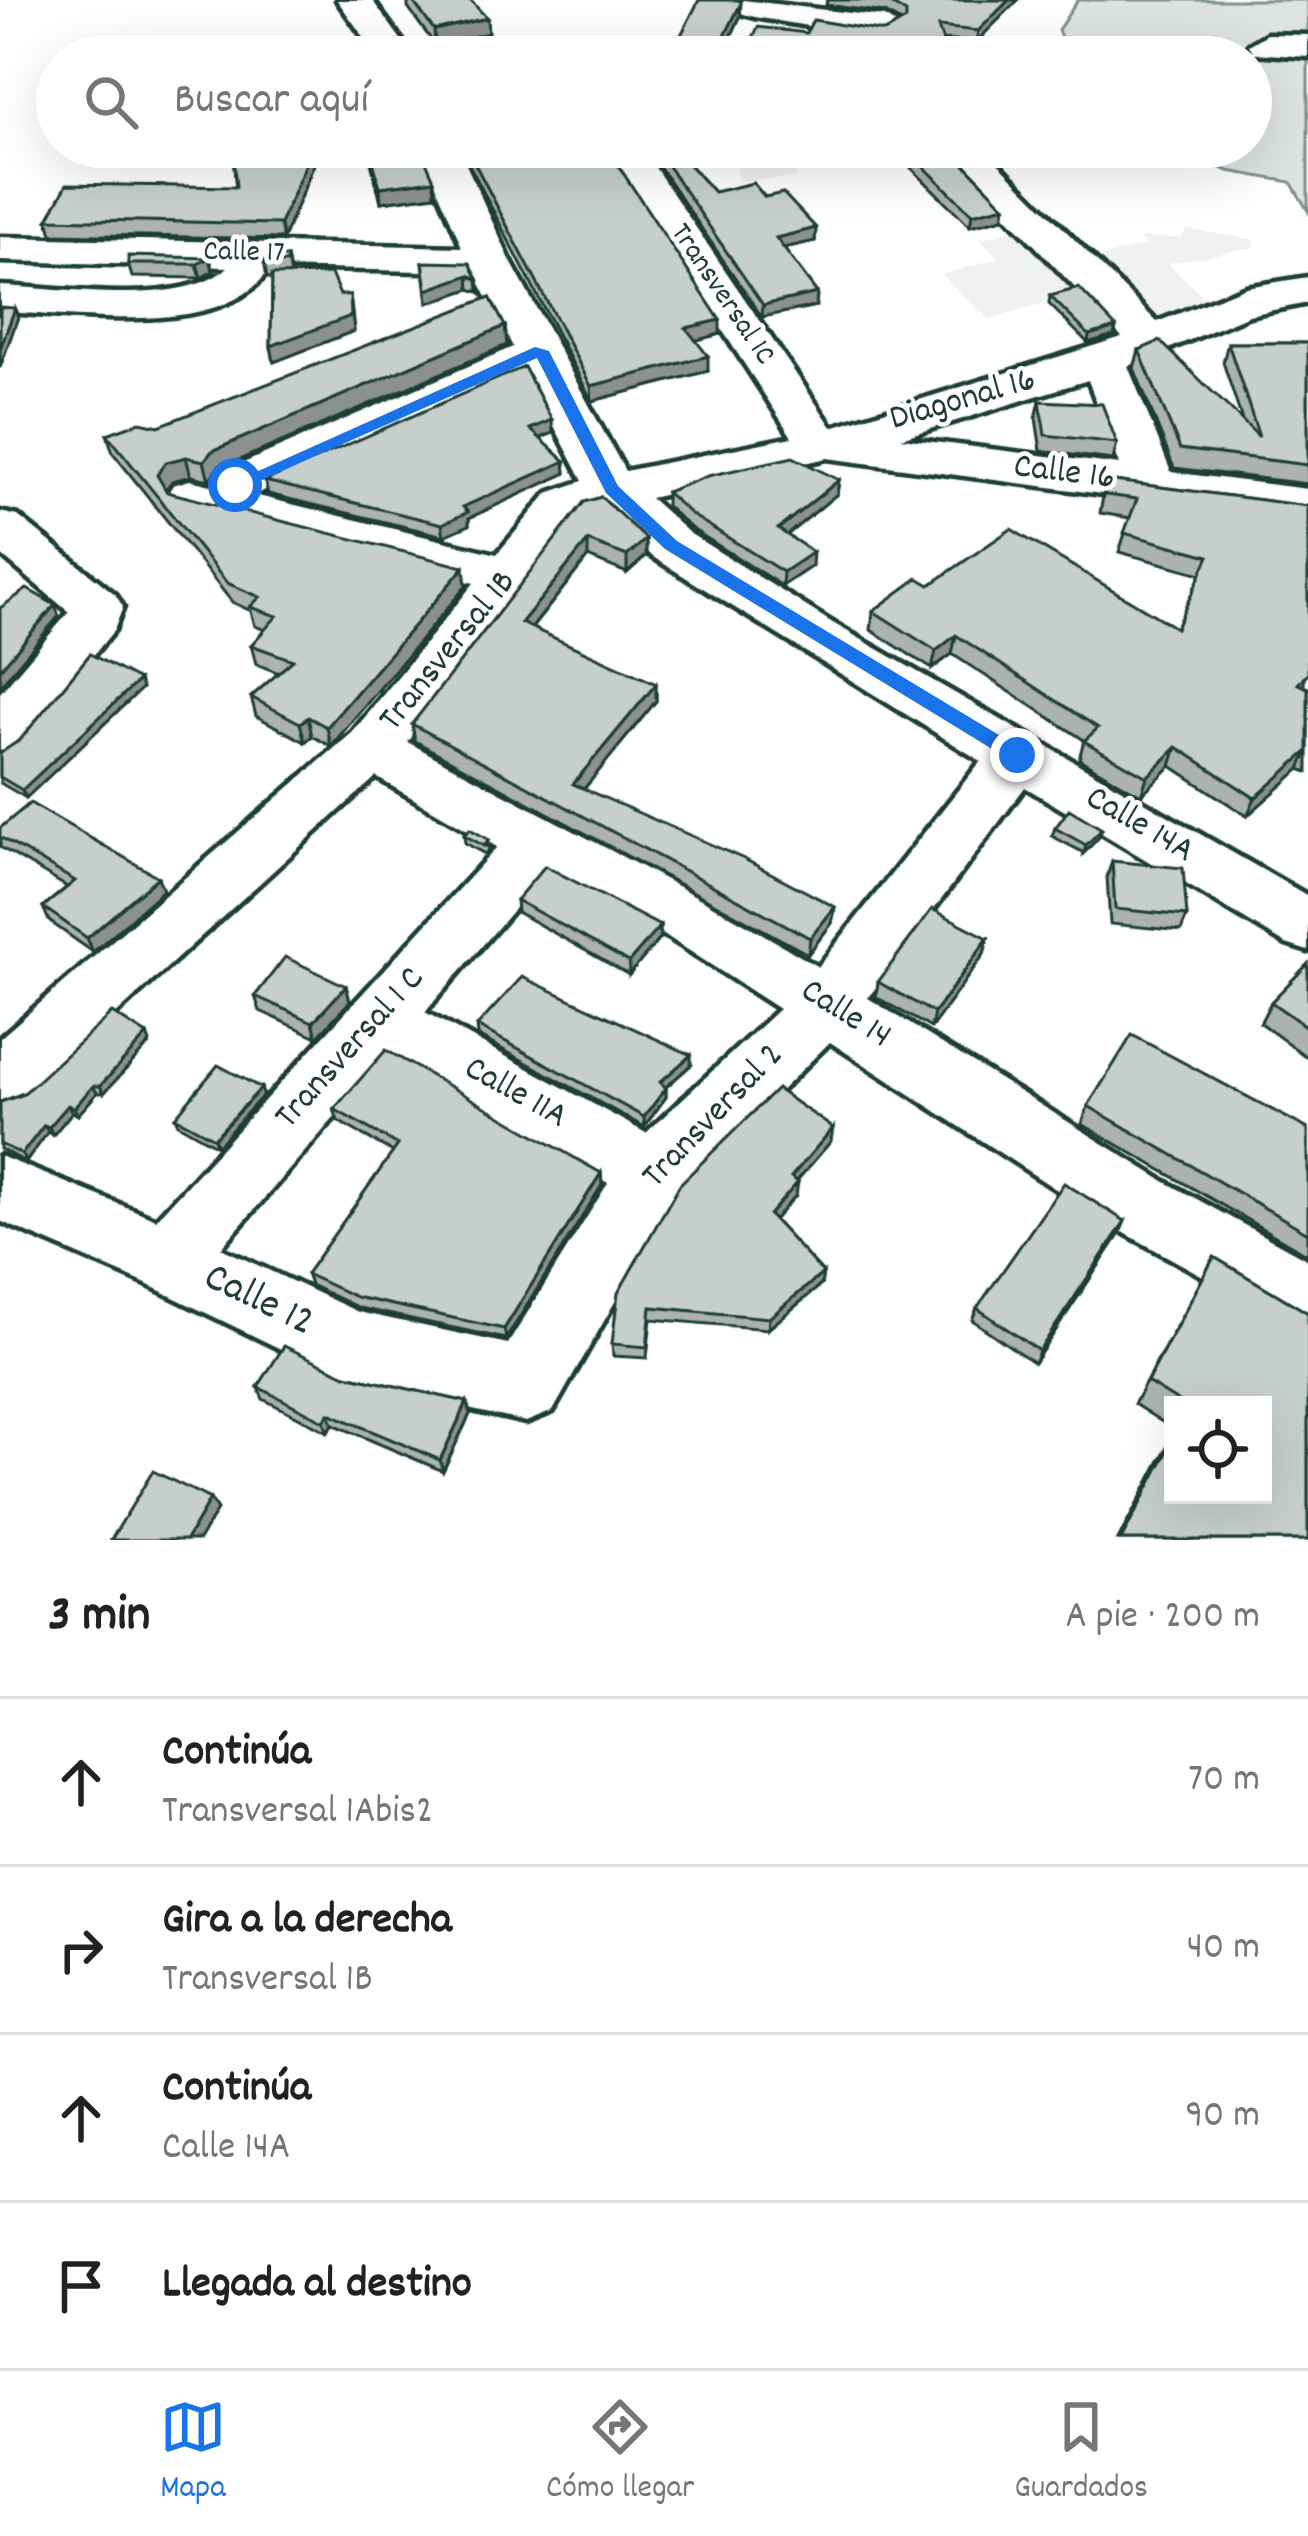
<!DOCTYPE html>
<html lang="es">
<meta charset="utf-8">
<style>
body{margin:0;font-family:Dekko,sans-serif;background:#f2f2f2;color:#222}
.controls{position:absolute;right:36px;bottom:36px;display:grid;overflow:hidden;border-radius:0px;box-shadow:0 12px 48px #0002}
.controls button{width:108px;height:108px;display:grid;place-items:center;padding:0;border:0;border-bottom:3px solid #e0e0e0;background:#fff;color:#222;font:60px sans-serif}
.stop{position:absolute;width:36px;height:36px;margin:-27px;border:9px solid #1a73e8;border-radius:50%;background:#fff}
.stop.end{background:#1a73e8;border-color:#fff;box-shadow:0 3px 12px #0008}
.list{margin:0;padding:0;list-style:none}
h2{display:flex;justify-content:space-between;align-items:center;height:156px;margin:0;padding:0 48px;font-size:51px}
h2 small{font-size:39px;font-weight:400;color:#767676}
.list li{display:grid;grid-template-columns:78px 1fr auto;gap:36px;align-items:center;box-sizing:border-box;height:168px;padding:0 48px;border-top:3px solid #e0e0e0}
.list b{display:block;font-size:45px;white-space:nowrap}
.list p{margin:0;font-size:39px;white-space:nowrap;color:#767676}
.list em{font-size:39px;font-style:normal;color:#767676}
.icon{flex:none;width:66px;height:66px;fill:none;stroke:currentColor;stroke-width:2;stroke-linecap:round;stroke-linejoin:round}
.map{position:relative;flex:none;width:1308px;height:1540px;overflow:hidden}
.search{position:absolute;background:#fff;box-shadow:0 12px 48px #0002;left:36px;right:36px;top:36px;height:132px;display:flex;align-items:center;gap:30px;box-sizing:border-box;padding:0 42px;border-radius:66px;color:#767676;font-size:45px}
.sheet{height:828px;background:#fff}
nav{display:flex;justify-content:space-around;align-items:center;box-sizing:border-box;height:168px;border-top:3px solid #e0e0e0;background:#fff;font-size:33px;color:#767676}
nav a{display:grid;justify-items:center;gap:6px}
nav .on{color:#1a73e8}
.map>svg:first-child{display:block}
</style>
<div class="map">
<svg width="1308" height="1540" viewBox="0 0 1308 1540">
<rect width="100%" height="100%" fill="#fff"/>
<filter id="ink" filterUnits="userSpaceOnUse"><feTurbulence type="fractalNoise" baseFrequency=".00833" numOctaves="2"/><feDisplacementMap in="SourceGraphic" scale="24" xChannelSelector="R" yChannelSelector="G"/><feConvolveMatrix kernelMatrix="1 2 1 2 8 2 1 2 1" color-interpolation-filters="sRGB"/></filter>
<g filter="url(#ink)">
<!-- built -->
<g fill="#eef1f0">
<polygon points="735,147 785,147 798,178 738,181"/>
<polygon points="1023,227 1094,289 989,320 941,275 999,258 979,239"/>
<polygon points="1187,229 1252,239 1255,247 1168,263 1213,305 1150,321 1086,261 1146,246 1140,238 1181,238"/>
</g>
<!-- green -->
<polygon fill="#dee3e2" stroke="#7e908b" stroke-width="3" points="1078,0 1308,0 1308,211 1291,182 1229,171 1162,147 1251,147 1251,57 1069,57 1058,30"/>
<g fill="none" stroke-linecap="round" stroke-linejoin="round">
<defs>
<g id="minor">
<polygon points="337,0 372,0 414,57 378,57"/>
<polygon points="743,0 884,17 902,28 884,39 755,17 743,14 738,7"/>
<polygon points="1267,34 1308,35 1308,57 1254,53 1249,45"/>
<path d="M420 147H458L510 260 625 471 792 437 603 147H641L832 427 1122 337 941 147H982L1157 322 1246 287 1308 277V303L1249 315 1128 366 1171 472 1308 489V521L827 458 650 498 689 533 831 622 1308 896V951L1286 944 1025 787 868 998 1164 1181 1308 1260V1334L1114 1227 830 1042 676 1194 553 1411 526 1422 351 1383 142 1282 0 1221V1156L156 1219 497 847 376 777 23 1099 0 1108V1038L352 733 474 583 173 507 166 496 173 485 190 480 211 485 218 474 513 347 474 272 270 268C227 340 73 314 0 312V286C59 288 184 309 228 267L0 261V237L462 247ZM527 374 583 481 548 493 497 554 254 495ZM1088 380 1120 465 901 438ZM603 509 653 557 981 761 818 967C685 885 544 818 408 742L582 515ZM545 873 671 939 779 1009 646 1133 425 1012ZM388 1056 608 1183 508 1344 358 1312 221 1248Z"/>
<polygon points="0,512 18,516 115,594 123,607 114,630 20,745 0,751 0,693 69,612 0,554"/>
</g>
</defs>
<!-- minor casing -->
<use href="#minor" stroke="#1f3d34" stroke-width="9"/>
<!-- minor -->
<use href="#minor" fill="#fff" fill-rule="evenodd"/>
</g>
<!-- wall -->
<g fill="#abb2af" stroke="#1f3d34" stroke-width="3">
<polygon points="408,0 470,0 488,33 435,45 408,8"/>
<polygon points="827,0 1018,0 976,42 806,33 884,32 902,23 885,13 826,5"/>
<polygon points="740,1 740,17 722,56 680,52 680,37"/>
<polygon points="232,147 420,147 435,195 381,202 368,151 317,157 283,239 52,234 48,219 236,187"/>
<polygon points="460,147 546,147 720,334 696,340 708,371 592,401"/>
<polygon points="646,147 673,147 714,192 765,197 816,228 815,241 783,248 817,293 816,306 762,317"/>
<polygon points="806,147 948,147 1005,206 1003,218 970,226 901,158 808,159"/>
<polygon points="287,257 291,275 340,295 350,295 354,331 274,362 271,346 272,278 267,278 264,262"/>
<polygon points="210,258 213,271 201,278 132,277 128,264"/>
<polygon points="423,262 478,279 479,292 470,289 428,303"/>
<polygon points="1050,296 1116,327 1114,335 1088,343 1049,304"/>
<polygon points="505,326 507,345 216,470 209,480 191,476 172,481 165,490 167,492 466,586 331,746 312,736 305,742 256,716 251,697 279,673 256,664 251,645 265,630 255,626 251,611 232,602 113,453 107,434 159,426"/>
<polygon points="1228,343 1308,343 1308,484 1174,468 1134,368 1139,350 1242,420 1223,362"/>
<polygon points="1040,401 1117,443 1113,460 1041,451 1036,418"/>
<polygon points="553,433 540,438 565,461 566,473 469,518 469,525 444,536 268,494 265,481"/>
<polygon points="839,480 837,494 787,535 812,566 782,586 692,529 666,506 666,492"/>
<polygon points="1106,480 1308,506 1304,687 1308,688 1308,772 1300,769 1247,816 1171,766 1141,795 1079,759 1084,740 952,654 932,669 871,630 873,611 930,585 1176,628 1201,574 1119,552 1130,518 1100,513"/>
<polygon points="601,497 646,539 646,556 627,573 588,557 532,628 656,684 656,701 584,789 835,907 832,923 808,954 415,741 412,724"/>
<polygon points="142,688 26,798 0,783 0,753"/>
<polygon points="0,828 163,890 93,952 49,921 43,907 67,887 0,847"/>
<polygon points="1055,828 1099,837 1084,853 1052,836"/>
<polygon points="464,835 490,848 485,854 465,843"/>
<polygon points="1112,861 1187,916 1181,931 1110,924 1107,877"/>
<polygon points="516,900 660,926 660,938 629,975 517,912"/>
<polygon points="988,938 984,954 931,1028 876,997 878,982"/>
<polygon points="1308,964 1308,1058 1260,1023 1271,1002"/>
<polygon points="346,986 350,1001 317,1037 260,1011 255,996"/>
<polygon points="477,1026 691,1065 666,1087 666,1097 644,1127 478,1036"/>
<polygon points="150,1043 104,1093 97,1093 78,1115 72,1112 53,1135 48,1132 26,1162 0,1149 0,1102"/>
<polygon points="261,1088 263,1095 217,1146 178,1124 175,1117"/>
<polygon points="1088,1106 1308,1129 1308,1255 1082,1124"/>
<polygon points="334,1109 601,1173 602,1185 506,1339 359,1308 310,1285 306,1274 393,1152 338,1121"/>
<polygon points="831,1141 796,1181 796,1195 774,1220 823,1273 821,1285 768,1329 651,1319 647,1358 613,1356 612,1344"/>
<polygon points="1125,1221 1119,1235 1034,1363 972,1320 977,1308"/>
<polygon points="1214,1257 1308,1313 1308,1540 1118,1540 1173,1436 1173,1495 1263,1495 1263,1405 1173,1405 1173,1429 1134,1404"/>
<polygon points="346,1375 467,1402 470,1414 443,1471 333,1424 328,1432 263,1399 258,1387"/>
</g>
<!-- shaded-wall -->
<g fill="#8b918f" stroke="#1f3d34" stroke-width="3">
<polygon points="1009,0 1018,0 976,42 978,31"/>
<polygon points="741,3 740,17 722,56 722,42"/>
<polygon points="487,18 488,33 435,45 434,30"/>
<polygon points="313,147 368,147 368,151 317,157 283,239 280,224"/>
<polygon points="434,180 435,195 381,202 380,187"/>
<polygon points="1005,206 1003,218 970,226 972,214"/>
<polygon points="816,228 815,241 775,250 776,238"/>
<polygon points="210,258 213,271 201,278 197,264"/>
<polygon points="469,275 470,289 428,303 427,290"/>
<polygon points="817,293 816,306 762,317 763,305"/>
<polygon points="350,295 354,331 274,362 271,346"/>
<polygon points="15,308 18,317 0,368 0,349"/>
<polygon points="720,320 720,334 686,343 686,328"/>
<polygon points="505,326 507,345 216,470 209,480 204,461 212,451"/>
<polygon points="1116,327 1114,335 1088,343 1089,335"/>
<polygon points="708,356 708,371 592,401 591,386"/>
<polygon points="552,420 553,433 531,442 530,429"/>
<polygon points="186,457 191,476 172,481 162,494 157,475 166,462"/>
<polygon points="565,461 566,473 469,518 469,525 444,536 442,524 463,507"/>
<polygon points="839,480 837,494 777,543 778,529"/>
<polygon points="646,539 646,556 627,573 627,556"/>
<polygon points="588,541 588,557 522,640 521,623"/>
<polygon points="813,552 812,566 782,586 783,572"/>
<polygon points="464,567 466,586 331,746 327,727"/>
<polygon points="55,605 59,616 0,686 0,669"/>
<polygon points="956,635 952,654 932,669 936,651"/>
<polygon points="139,680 142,688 26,798 22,790"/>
<polygon points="656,684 656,701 574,801 573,784"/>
<polygon points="308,717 312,736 305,742 300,723"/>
<polygon points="1177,747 1171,766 1141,795 1147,777"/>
<polygon points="1308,751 1300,769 1247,816 1255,798"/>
<polygon points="1102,829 1099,837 1084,853 1086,845"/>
<polygon points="158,877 163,890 93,952 87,938"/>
<polygon points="835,907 832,923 808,954 810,938"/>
<polygon points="660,926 660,938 629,975 629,962"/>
<polygon points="988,938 984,954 931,1028 934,1013"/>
<polygon points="346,986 350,1001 317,1037 313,1022"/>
<polygon points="147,1035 150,1043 104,1093 100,1086"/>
<polygon points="691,1055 691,1065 660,1092 660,1082"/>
<polygon points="93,1086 97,1093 78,1115 74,1108"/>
<polygon points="261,1088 263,1095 217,1146 214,1138"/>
<polygon points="666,1088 666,1097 644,1127 644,1117"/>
<polygon points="68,1105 72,1112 53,1135 49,1127"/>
<polygon points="44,1125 48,1132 26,1162 22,1154"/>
<polygon points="833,1128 831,1141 789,1190 791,1177"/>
<polygon points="601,1173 602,1185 506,1339 504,1329"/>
<polygon points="798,1182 796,1195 767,1228 769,1215"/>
<polygon points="1125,1221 1119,1235 1034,1363 1039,1351"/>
<polygon points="823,1273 821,1285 768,1329 769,1318"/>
<polygon points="467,1402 470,1414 443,1471 440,1460"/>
<polygon points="329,1413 333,1424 328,1432 324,1421"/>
<polygon points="210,1499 217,1510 199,1540 186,1540"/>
</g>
<!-- building -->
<g fill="#c7cfcc" stroke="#1f3d34" stroke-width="3">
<polygon points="412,0 470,0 487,18 434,30"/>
<polygon points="699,0 740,0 741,3 722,42 680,37"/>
<polygon points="876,0 1009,0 978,31 938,27 948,57 744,57 758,27 806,33 813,20 884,32 906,20 906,13 886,1"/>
<polygon points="232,147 313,147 280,224 48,219 67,184 236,187"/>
<polygon points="369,147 420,147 434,180 380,187"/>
<polygon points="466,147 546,147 550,152 572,147 606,147 720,320 686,328 708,356 591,386"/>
<polygon points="655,147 673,147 714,192 753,183 765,197 783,193 816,228 776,238 817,293 763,305"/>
<polygon points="904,147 948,147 1005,206 972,214"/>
<polygon points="128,256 210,258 197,264 128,264"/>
<polygon points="269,257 287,257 288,263 264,262"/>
<polygon points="423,262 470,263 478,279 469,275 427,290"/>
<polygon points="331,274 340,295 350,295 351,316 271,346 272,275"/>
<polygon points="1079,288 1116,327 1089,335 1050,296"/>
<polygon points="490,297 505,326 212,451 204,461 186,457 166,462 157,475 167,492 464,567 327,727 308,717 300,723 251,697 293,660 251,645 277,616 250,607 260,597 227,583 107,434 140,422 159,426"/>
<polygon points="0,307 15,308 0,349"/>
<polygon points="1160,341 1259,437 1228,343 1308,343 1308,465 1180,449 1139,350"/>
<polygon points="524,367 552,420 530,429 565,461 463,507 468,512 442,524 265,481"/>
<polygon points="1040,401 1102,404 1117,443 1045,435"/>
<polygon points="793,457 839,480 778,529 813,552 783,572 692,515 666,492 708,476"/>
<polygon points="1106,480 1308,506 1308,673 1298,684 1308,688 1308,751 1255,798 1177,747 1147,777 1084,741 1098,728 956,635 936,651 873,611 918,578 930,585 1011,529 1176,628 1209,556 1124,533 1137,499 1105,495"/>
<polygon points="601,497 646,539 627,556 588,541 521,623 656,684 573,784 744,859 835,907 810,938 412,724 584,502"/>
<polygon points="27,589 55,605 0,669 0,608"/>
<polygon points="90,654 139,680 22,790 0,777 0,753 20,740"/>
<polygon points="30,803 158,877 87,938 43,907 75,881 0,837 0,828"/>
<polygon points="1069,809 1102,829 1086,845 1055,828"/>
<polygon points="470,829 489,840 484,846 464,835"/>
<polygon points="1112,861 1183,868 1187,916 1115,909"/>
<polygon points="545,866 660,926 629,962 516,900"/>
<polygon points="932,909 988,938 934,1013 878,982"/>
<polygon points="285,957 346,986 313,1022 255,996"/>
<polygon points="1308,964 1308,1028 1271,1002"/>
<polygon points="522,977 691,1055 660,1082 666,1088 644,1117 477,1026"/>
<polygon points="112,1013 147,1035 100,1086 93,1086 74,1108 68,1105 49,1127 44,1125 22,1154 0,1144 0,1102 22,1095"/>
<polygon points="1132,1035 1308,1129 1308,1233 1088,1106"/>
<polygon points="386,1050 601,1173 504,1329 356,1297 306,1274 398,1145 334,1109"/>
<polygon points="218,1065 261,1088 214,1138 175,1117"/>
<polygon points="777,1089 833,1128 791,1177 798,1182 769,1215 823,1273 769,1318 651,1307 647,1347 612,1344 618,1293 680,1184"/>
<polygon points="1064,1183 1125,1221 1039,1351 977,1308"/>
<polygon points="1214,1257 1308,1313 1308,1540 1121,1540 1173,1441 1173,1495 1263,1495 1263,1405 1184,1405 1147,1382"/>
<polygon points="284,1346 346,1375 467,1402 440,1460 329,1413 324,1421 258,1387"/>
<polygon points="153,1471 210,1499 186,1540 111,1540"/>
</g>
</g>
<!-- route -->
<polygon fill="#1a73e8" points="535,347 549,351 618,486 677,541 1024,750 1024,760 1010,760 665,549 606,493 537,358 241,489 227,485"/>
<g text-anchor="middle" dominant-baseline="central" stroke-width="9" stroke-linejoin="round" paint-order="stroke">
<!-- far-street labels -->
<g font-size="30" fill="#1f3d34" stroke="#fff">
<text transform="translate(244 254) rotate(1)">Calle 17</text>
<text transform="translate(721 295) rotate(56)">Transversal 1C</text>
</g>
<!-- street labels -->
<g font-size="36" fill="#1f3d34" stroke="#fff">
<text transform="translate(963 401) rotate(-16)">Diagonal 16</text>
<text transform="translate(1064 474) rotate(7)">Calle 16</text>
<text transform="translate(449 652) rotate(-51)">Transversal 1B</text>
<text transform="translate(1139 826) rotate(30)">Calle 14A</text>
<text transform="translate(845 1015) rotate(32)">Calle 14</text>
<text transform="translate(351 1049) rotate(-48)">Transversal 1 C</text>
<text transform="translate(515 1094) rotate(29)">Calle 11A</text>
<text transform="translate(714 1117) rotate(-46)">Transversal 2</text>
</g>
<!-- near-street labels -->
<g font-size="42" fill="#1f3d34" stroke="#fff">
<text transform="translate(258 1302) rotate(26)">Calle 12</text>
</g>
</g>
</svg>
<div class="controls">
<button><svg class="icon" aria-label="locate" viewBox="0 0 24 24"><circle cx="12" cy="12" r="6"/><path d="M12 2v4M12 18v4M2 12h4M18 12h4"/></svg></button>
</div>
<div class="stop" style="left:235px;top:485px"></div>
<div class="stop end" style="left:1017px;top:755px"></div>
<div class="search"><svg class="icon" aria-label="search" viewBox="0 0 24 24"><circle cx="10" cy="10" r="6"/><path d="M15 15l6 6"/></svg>Buscar aquí</div>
</div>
<section class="sheet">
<h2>3 min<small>A pie · 200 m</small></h2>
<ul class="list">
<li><svg class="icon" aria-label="ahead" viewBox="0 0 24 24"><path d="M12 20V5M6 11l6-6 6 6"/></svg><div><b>Continúa</b><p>Transversal 1Abis2</p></div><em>70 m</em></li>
<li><svg class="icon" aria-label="right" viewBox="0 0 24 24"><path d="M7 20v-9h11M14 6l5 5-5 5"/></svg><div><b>Gira a la derecha</b><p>Transversal 1B</p></div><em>40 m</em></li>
<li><svg class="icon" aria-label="ahead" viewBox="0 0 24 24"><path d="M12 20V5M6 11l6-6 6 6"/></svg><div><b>Continúa</b><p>Calle 14A</p></div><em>90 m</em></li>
<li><svg class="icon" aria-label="arrive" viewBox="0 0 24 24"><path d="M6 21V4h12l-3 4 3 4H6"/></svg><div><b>Llegada al destino</b></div></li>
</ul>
</section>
<nav>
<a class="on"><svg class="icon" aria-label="map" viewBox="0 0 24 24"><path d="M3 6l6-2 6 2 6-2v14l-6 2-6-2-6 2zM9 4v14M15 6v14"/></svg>Mapa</a>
<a><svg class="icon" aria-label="directions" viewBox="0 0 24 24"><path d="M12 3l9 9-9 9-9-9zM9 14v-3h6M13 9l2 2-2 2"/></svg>Cómo llegar</a>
<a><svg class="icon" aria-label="saved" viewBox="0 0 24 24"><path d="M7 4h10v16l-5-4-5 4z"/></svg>Guardados</a>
</nav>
